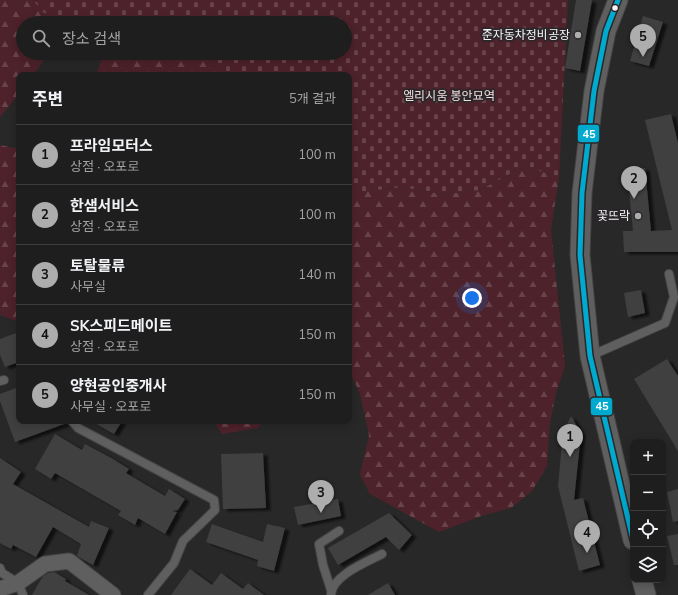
<!DOCTYPE html>
<html lang="ko">
<meta charset="utf-8">
<style>
body{margin:0;font-family:"Nunito Sans","Noto Sans KR",sans-serif;background:#272728;color:#f1f3f6}
.controls{position:absolute;right:12px;bottom:12px;display:grid;overflow:hidden;border-radius:8px;box-shadow:0 2px 10px #0003}
.controls button{width:36px;height:36px;display:grid;place-items:center;padding:0;border:0;border-bottom:1px solid #3c3c3d;background:#1f1e1f;color:#f1f3f6;font:20px sans-serif}
.you{position:absolute;left:472px;top:298px;width:14px;height:14px;margin:-10px;border:3px solid #fff;border-radius:50%;background:#1a73e8;box-shadow:0 0 0 6px #1a73e833}
.badge{display:grid;place-items:center;width:26px;height:26px;border-radius:50%;background:#aeadae;color:#111;font-size:13px;font-weight:700}
.pin{position:absolute;translate:-50% -33px;filter:drop-shadow(0 1px 2px #0008)}
.pin::after{content:'';position:absolute;top:21px;width:14px;height:12px;background:inherit;clip-path:polygon(0 0,100% 0,50% 100%)}
.list{margin:0;padding:0;list-style:none}
h2{display:flex;justify-content:space-between;align-items:center;height:52px;margin:0;padding:0 16px;font-size:17px}
h2 small{font-size:13px;font-weight:400;color:#a1a2a4}
.list li{display:grid;grid-template-columns:26px 1fr auto;gap:12px;align-items:center;box-sizing:border-box;height:60px;padding:0 16px;border-top:1px solid #3c3c3d}
.list b{display:block;font-size:15px;white-space:nowrap}
.list p{margin:0;font-size:13px;white-space:nowrap;color:#a1a2a4}
.list em{font-size:13px;font-style:normal;color:#a1a2a4}
.icon{flex:none;width:22px;height:22px;fill:none;stroke:currentColor;stroke-width:2;stroke-linecap:round;stroke-linejoin:round}
.map{position:relative;flex:none;width:678px;height:595px;overflow:hidden}
.search{position:absolute;background:#1f1e1f;box-shadow:0 2px 10px #0003;left:16px;top:16px;width:336px;height:44px;display:flex;align-items:center;gap:10px;box-sizing:border-box;padding:0 14px;border-radius:22px;color:#a1a2a4;font-size:15px}
.panel{position:absolute;background:#1f1e1f;box-shadow:0 2px 10px #0003;left:16px;top:72px;width:336px;height:352px;border-radius:8px}
.map>svg:first-child{display:block}
</style>
<div class="map">
<svg width="678" height="595" viewBox="0 0 678 595">
<defs>
<pattern id="forest-firs" width="22" height="20" patternUnits="userSpaceOnUse"><rect width="22" height="20" fill="#4e222a"/><path d="M5 1l3.5 6h-7zM16 11l3.5 6h-7z" fill="#68434a"/></pattern>
<pattern id="cemetery-stones" width="16" height="16" patternUnits="userSpaceOnUse"><rect width="16" height="16" fill="#4e222a"/><path d="M2 7V4a2 2 0 0 1 4 0v3zM10 15v-3a2 2 0 0 1 4 0v3z" fill="#68434a"/></pattern>
<filter id="shadow"><feDropShadow dx="4.5" dy="2.5" stdDeviation="1" flood-color="#0009"/></filter>
</defs>
<rect width="100%" height="100%" fill="#292829"/>
<!-- forest -->
<g fill="url(#forest-firs)">
<polygon points="0,0 33,0 43,12 68,23 23,23 23,53 48,53 34,75 19,75 19,94 0,117"/>
<polygon points="104,53 206,53 227,71 227,75 96,75"/>
<polygon points="0,145 19,149 19,322 0,315"/>
<polygon points="524,166 559,177 551,230 565,366 556,393 550,423 547,466 532,491 511,508 481,516 439,532 370,494 360,475 369,435 360,394 349,369 349,197 359,192 402,187 443,194 480,190"/>
<polygon points="214,421 263,421 258,428 222,434"/>
</g>
<!-- cemetery -->
<polygon fill="url(#cemetery-stones)" points="33,0 568,0 559,177 524,166 480,190 443,194 402,187 359,192 349,197 349,75 227,75 227,71 206,53 345,53 345,23 59,23 43,12"/>
<!-- building -->
<g fill="#413f40" filter="url(#shadow)">
<polygon points="576,0 592,0 580,71 565,68"/>
<polygon points="643,16 663,22 649,66 630,61"/>
<polygon points="671,114 678,143 678,252 624,252 623,231 633,231 627,170 645,168 651,231 672,230 645,120"/>
<polygon points="641,290 645,313 628,317 624,293"/>
<polygon points="19,332 19,362 5,367 0,355 0,339"/>
<polygon points="667,359 678,376 678,451 634,379"/>
<polygon points="19,387 19,421 67,421 67,423 15,442 0,401 0,394"/>
<polygon points="571,416 581,433 574,500 583,498 600,565 579,571 558,486 563,433"/>
<polygon points="91,421 122,421 114,434"/>
<polygon points="55,434 82,450 85,444 113,459 129,469 126,473 165,496 169,489 185,499 178,510 172,511 177,512 165,534 138,518 135,525 118,515 121,511 55,473 51,479 35,469"/>
<polygon points="263,453 266,508 223,509 221,454"/>
<polygon points="0,458 21,472 13,484 89,527 91,521 109,528 93,565 77,556 81,544 53,527 36,557 13,545 11,549 0,543"/>
<polygon points="678,489 678,521 673,522 667,492"/>
<polygon points="338,499 341,516 298,525 294,507"/>
<polygon points="389,513 412,535 399,550 386,537 338,565 328,548"/>
<polygon points="212,524 263,542 267,524 285,528 274,571 257,566 258,560 206,542"/>
<polygon points="678,534 678,565 674,565 667,536"/>
<polygon points="190,569 212,585 221,573 243,589 248,583 264,595 171,595"/>
<polygon points="54,572 66,579 65,581 89,595 32,595 43,576 48,573"/>
<polygon points="388,583 395,595 368,595"/>
</g>
<g fill="none" stroke-linecap="round" stroke-linejoin="round">
<defs>
<g id="service">
<polyline points="590,356 665,323 674,297 669,274"/>
<polyline points="0,381 4,380"/>
<polyline points="72,421 78,428 214,500 215,510 183,541 174,563 148,595"/>
<polyline points="0,568 2,573 18,583 23,595"/>
<polyline points="331,590 323,565 319,544 339,531"/>
<path d="M331 594C333 575 367 562 382 554"/>
</g>
<polyline id="minor" points="0,589 18,583 45,564 69,561 113,595"/>
<g id="tertiary">
<polyline points="618,0 606,31 594,91 582,193 580,255 590,356 633,540"/>
<polyline points="642,580 646,595"/>
</g>
</defs>
<!-- service casing -->
<use href="#service" stroke="#464546" stroke-width="10"/>
<!-- minor casing -->
<use href="#minor" stroke="#464546" stroke-width="17"/>
<!-- tertiary casing -->
<use href="#tertiary" stroke="#464546" stroke-width="21"/>
<!-- service -->
<use href="#service" stroke="#5f5f5f" stroke-width="8"/>
<!-- minor -->
<use href="#minor" stroke="#5f5f5f" stroke-width="15"/>
<!-- tertiary -->
<use href="#tertiary" stroke="#5f5f5f" stroke-width="19"/>
<defs>
<polyline id="bus-1" points="618,0 606,31 594,91 582,193 580,255 590,356 633,540"/>
</defs>
<!-- bus-1 casing -->
<use href="#bus-1" stroke="#2a272a" stroke-width="8"/>
<!-- bus-1 -->
<use href="#bus-1" stroke="#00a9ce" stroke-width="5"/>
</g>
<!-- markers -->
<circle fill="#f6f4f6" stroke="#2a272a" stroke-width="1.5" cx="615" cy="8" r="3.5"/>
<g fill="#aeadae" stroke="#2a272a" stroke-width="1.5">
<circle cx="578" cy="35" r="4"/>
<circle cx="638" cy="216" r="4"/>
</g>
<g text-anchor="middle" dominant-baseline="central" stroke-width="3.5" stroke-linejoin="round" paint-order="stroke">
<!-- poi labels -->
<g font-size="12" fill="#f6f4f6" stroke="#2a272a" text-anchor="end">
<text x="570" y="35">준자동차정비공장</text>
<text x="630" y="216">꽃뜨락</text>
</g>
<!-- park labels -->
<g font-size="12" fill="#f4dddf" stroke="#2a272a">
<text x="449" y="96">엘리시움 봉안묘역</text>
</g>
</g>
<g stroke="#2a272a" stroke-width="1.5">
<rect x="577" y="124" width="23" height="19" rx="4" fill="#00a9ce"/>
<rect x="590" y="397" width="23" height="19" rx="4" fill="#00a9ce"/>
</g>
<g font-size="11" text-anchor="middle" font-weight="bold" fill="#fff">
<text x="589" y="138">45</text>
<text x="602" y="410">45</text>
</g>
</svg>
<div class="controls">
<button>+</button>
<button>−</button>
<button><svg class="icon" aria-label="locate" viewBox="0 0 24 24"><circle cx="12" cy="12" r="6"/><path d="M12 2v4M12 18v4M2 12h4M18 12h4"/></svg></button>
<button><svg class="icon" aria-label="layers" viewBox="0 0 24 24"><path d="M12 4l9 5-9 5-9-5zM3 14l9 5 9-5"/></svg></button>
</div>
<div class="you"></div>
<div class="pin badge" style="left:570px;top:457px">1</div>
<div class="pin badge" style="left:634px;top:199px">2</div>
<div class="pin badge" style="left:321px;top:513px">3</div>
<div class="pin badge" style="left:587px;top:553px">4</div>
<div class="pin badge" style="left:643px;top:57px">5</div>
<div class="search"><svg class="icon" aria-label="search" viewBox="0 0 24 24"><circle cx="10" cy="10" r="6"/><path d="M15 15l6 6"/></svg>장소 검색</div>
<section class="panel">
<h2>주변<small>5개 결과</small></h2>
<ul class="list">
<li><span class="badge">1</span><div><b>프라임모터스</b><p>상점 · 오포로</p></div><em>100 m</em></li>
<li><span class="badge">2</span><div><b>한샘서비스</b><p>상점 · 오포로</p></div><em>100 m</em></li>
<li><span class="badge">3</span><div><b>토탈물류</b><p>사무실</p></div><em>140 m</em></li>
<li><span class="badge">4</span><div><b>SK스피드메이트</b><p>상점 · 오포로</p></div><em>150 m</em></li>
<li><span class="badge">5</span><div><b>양현공인중개사</b><p>사무실 · 오포로</p></div><em>150 m</em></li>
</ul>
</section>
</div>
